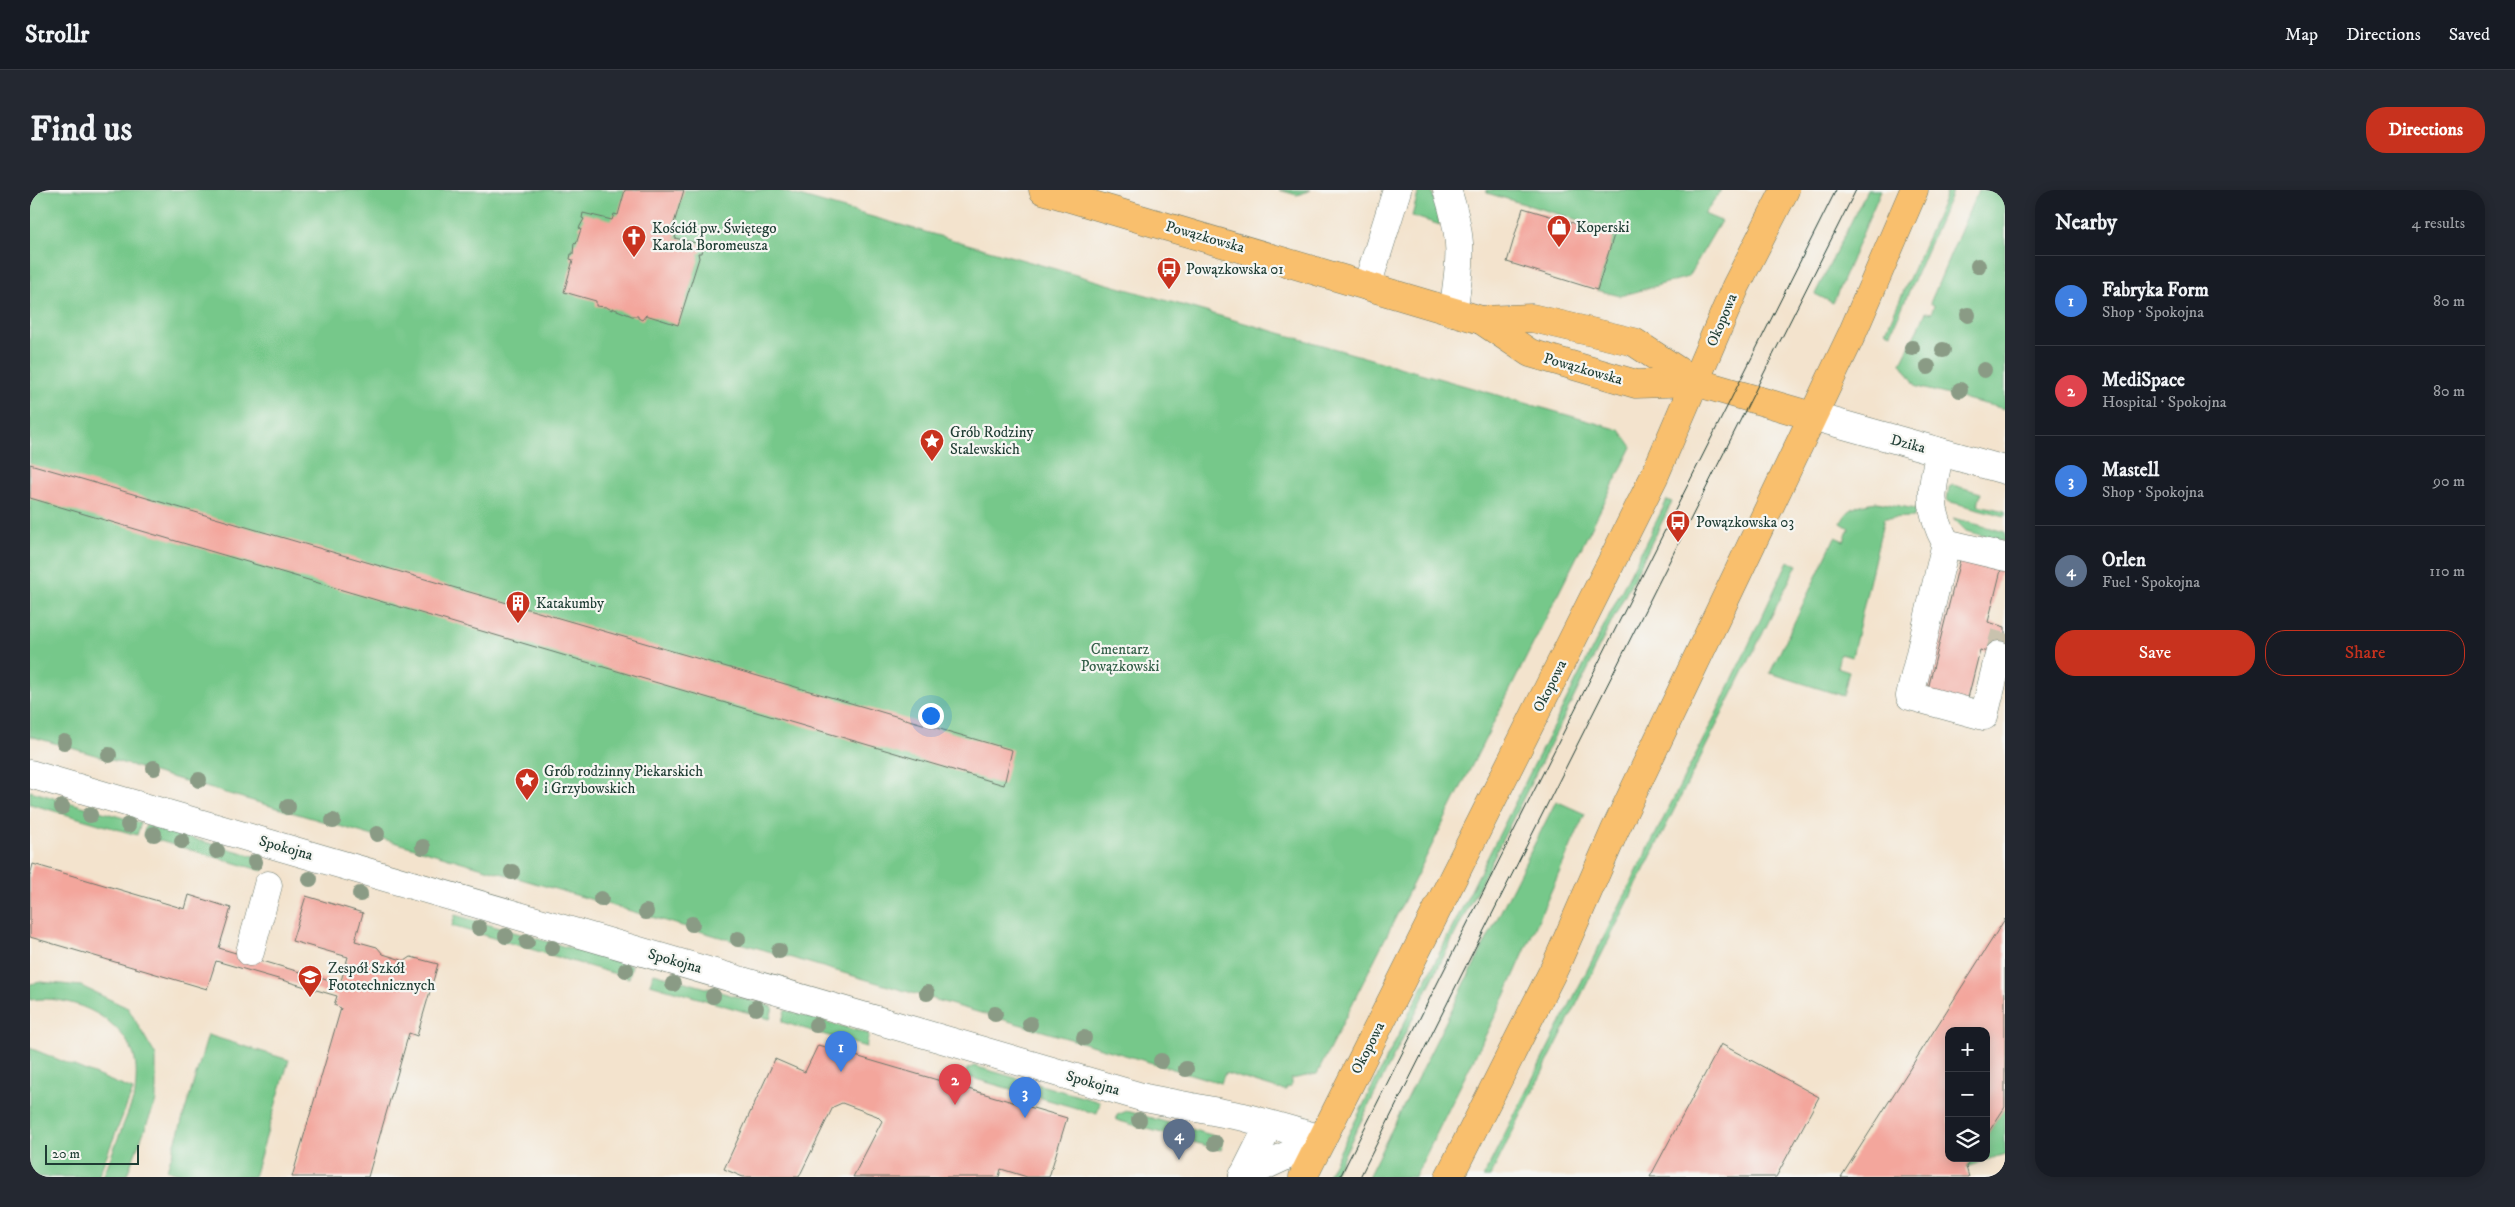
<!DOCTYPE html>
<meta charset="utf-8">
<style>
body{margin:0;font-family:"IM FELL DW Pica",serif;background:#242831;color:#f1f3f6}
.controls{position:absolute;right:15px;bottom:15px;display:grid;overflow:hidden;border-radius:10px;box-shadow:0 2px 12px #0003}
.controls button{width:45px;height:45px;display:grid;place-items:center;padding:0;border:0;border-bottom:1px solid #363941;background:#171b24;color:#f1f3f6;font:25px sans-serif}
.scale{position:absolute;left:15px;bottom:12px;width:94px;box-sizing:border-box;padding-left:5px;border:2px solid #1f3d34;border-top:0;font-size:14px;line-height:18px;white-space:nowrap;color:#1f3d34;-webkit-text-stroke:4px #f6f6f2;paint-order:stroke}
.you{position:absolute;left:900px;top:525px;width:18px;height:18px;margin:-12px;border:4px solid #fff;border-radius:50%;background:#1a73e8;box-shadow:0 0 0 8px #1a73e833}
.badge{display:grid;place-items:center;width:32px;height:32px;border-radius:50%;background:#c8321e;color:#fff;font-size:16px;font-weight:700}
.pin{position:absolute;translate:-50% -41px;filter:drop-shadow(0 1px 2px #0008)}
.pin::after{content:'';position:absolute;top:26px;width:18px;height:15px;background:inherit;clip-path:polygon(0 0,100% 0,50% 100%)}
.list{margin:0;padding:0;list-style:none}
h2{display:flex;justify-content:space-between;align-items:center;height:65px;margin:0;padding:0 20px;font-size:21px}
h2 small{font-size:16px;font-weight:400;color:#9ea1a6}
.list li{display:grid;grid-template-columns:32px 1fr auto;gap:15px;align-items:center;box-sizing:border-box;height:90px;padding:0 20px;border-top:1px solid #363941}
.list b{display:block;font-size:19px;white-space:nowrap}
.list p{margin:0;font-size:16px;white-space:nowrap;color:#9ea1a6}
.list em{font-size:16px;font-style:normal;color:#9ea1a6}
.actions{display:flex;gap:10px;padding:15px 20px}
.actions a{flex:1;padding:11px 0;border:1px solid #c8321e;border-radius:20px;text-align:center;font-size:18px;color:#c8321e}
.actions .main{background:#c8321e;color:#fff}
.icon{flex:none;width:28px;height:28px;fill:none;stroke:currentColor;stroke-width:2;stroke-linecap:round;stroke-linejoin:round}
.map{position:relative;flex:none;width:1975px;height:987px;overflow:hidden;border-radius:20px}
header{display:flex;align-items:center;gap:30px;box-sizing:border-box;height:70px;padding:0 25px;background:#171b24;border-bottom:1px solid #363941}
header strong{font-size:24px}
nav{display:flex;gap:28px;margin-inline-start:auto;font-size:18px}
.intro{display:flex;align-items:center;justify-content:space-between;box-sizing:border-box;height:120px;padding:0 30px}
h1{margin:0;font-size:35px}
.button{padding:12px 22px;border-radius:20px;background:#c8321e;color:#fff;font-size:18px;font-weight:700}
main{display:flex;gap:30px;padding:0 30px}
aside{flex:1;background:#171b24;border-radius:20px;box-shadow:0 2px 12px #0003}
.map>svg:first-child{display:block}
</style>
<header>
<strong>Strollr</strong>
<nav><a>Map</a><a>Directions</a><a>Saved</a></nav>
</header>
<div class="intro"><h1>Find us</h1><a class="button">Directions</a></div>
<main>
<div class="map">
<svg width="1975" height="987" viewBox="0 0 1975 987">
<rect width="100%" height="100%" fill="#f6f6f2"/>
<filter id="ink" filterUnits="userSpaceOnUse"><feTurbulence type="fractalNoise" baseFrequency=".02" numOctaves="2"/><feDisplacementMap in="SourceGraphic" scale="10" xChannelSelector="R" yChannelSelector="G"/><feConvolveMatrix kernelMatrix="1 2 1 2 8 2 1 2 1" color-interpolation-filters="sRGB"/></filter>
<filter id="wash" filterUnits="userSpaceOnUse"><feTurbulence type="fractalNoise" baseFrequency=".0096" numOctaves="4" result="noise"/><feDisplacementMap in="SourceGraphic" scale="20" xChannelSelector="R" yChannelSelector="G"/><feGaussianBlur stdDeviation="1.12" result="paint"/><feColorMatrix in="noise" values="0 0 0 0 0 0 0 0 0 0 0 0 0 0 0 0 0 1.4 0 .05"/><feComposite in="paint" operator="in"/></filter>
<g filter="url(#wash)">
<rect width="100%" height="100%" fill="#f3e3cd"/>
<!-- green -->
<g fill="#76c88a" stroke="#4a825f">
<polygon points="0,0 748,0 1590,240 1602,257 1287,884 1261,889 1261,897 1256,898 1256,900 1248,899 1195,883 1191,893 0,546"/>
<polygon points="1249,0 1281,0 1267,5"/>
<polygon points="1389,0 1402,0 1410,35 1382,26"/>
<polygon points="1456,0 1691,0 1674,24 1691,31 1658,87 1590,106 1567,100 1585,41 1457,3"/>
<polygon points="1837,0 1851,0 1803,113 1785,104"/>
<polygon points="1918,0 1923,0 1861,143 1856,141"/>
<polygon points="1948,0 1975,0 1975,219 1887,197 1871,173 1896,122 1901,123 1904,115 1900,113"/>
<polygon points="1923,295 1951,303 1948,315 1975,321 1975,326 1917,311 1919,297"/>
<polygon points="1637,310 1642,312 1303,987 1297,987"/>
<path d="M1847 312 1886 319 1884 327 1854 328 1822 467 1810 464 1807 477 1819 481 1813 506 1740 483 1805 347 1814 351 1819 338 1811 333C1818 317 1830 314 1847 312Z"/>
<polygon points="1923,328 1975,342 1975,352 1936,341"/>
<polygon points="1758,371 1767,375 1460,987 1453,987 1687,522"/>
<polygon points="0,601 111,633 107,645 0,614"/>
<polygon points="1526,611 1555,624 1475,806 1385,987 1338,987"/>
<polygon points="116,635 231,668 235,673 233,681 113,646"/>
<polygon points="425,725 602,776 599,788 422,736"/>
<polygon points="624,783 743,817 740,829 620,794"/>
<path d="M11 792 51 796 98 818 126 866V911L96 987H73L105 905C106 892 108 875 103 863 88 825 37 804 0 810V794Z"/>
<polygon points="755,820 839,844 836,857 752,832"/>
<polygon points="178,845 259,870 224,987 161,987 137,980"/>
<polygon points="0,858 103,900 68,987 0,987"/>
<polygon points="944,876 1070,912 1067,924 935,886 937,879"/>
<polygon points="1975,917 1975,964 1936,977 1942,968 1956,968 1956,946"/>
<polygon points="1097,921 1185,946 1193,951 1191,960 1086,930 1087,925"/>
</g>
<g id="blocks">
<!-- building -->
<g fill="#f3a69c">
<polygon points="595,0 654,0 642,40 647,42 645,48 670,54 672,58 671,63 668,63 669,68 648,135 616,125 612,130 608,128 608,126 602,126 582,118 582,120 576,117 566,116 566,111 534,102 543,70 540,69 541,64 543,64 544,53 546,54 551,39 549,38 554,29 552,28 553,23 582,30 584,24 588,25"/>
<polygon points="1493,18 1584,45 1567,100 1477,72"/>
<polygon points="0,274 982,560 974,595 0,308"/>
<polygon points="1930,370 1971,380 1958,432 1975,437 1975,467 1950,460 1937,512 1897,503"/>
<polygon points="3,674 155,719 159,705 201,718 189,758 310,794 318,767 262,751 276,706 333,723 325,751 347,757 353,764 375,771 381,767 408,774 387,846 379,843 338,987 262,987 311,818 304,815 307,806 186,771 177,799 0,747 0,686"/>
<polygon points="1975,729 1975,917 1956,946 1956,841 1919,841 1919,968 1942,968 1936,977 1939,987 1811,987"/>
<polygon points="1691,854 1789,907 1746,987 1620,987"/>
<polygon points="788,855 1037,928 1019,987 997,987 971,979 969,987 823,987 852,931 847,926 812,913 803,917 769,987 713,987 694,979 745,869 775,882"/>
</g>
</g>
</g>
<g filter="url(#ink)">
<use href="#blocks" fill-opacity="0" stroke="#69776a" stroke-width="1"/>
<g fill="none" stroke-linecap="round" stroke-linejoin="round">
<!-- minor-tunnel -->
<polyline stroke="#c9c2ae" stroke-width="28" stroke-dasharray="28 14" stroke-linecap="butt" points="1969,465 1975,443"/>
<defs>
<g id="minor">
<path d="M1417 0C1434 51 1431 70 1423 122"/>
<polyline points="1337,96 1367,0"/>
<polyline points="1782,226 1975,280"/>
<path d="M1910 262C1901 300 1897 317 1916 353L1880 506 1954 526 1969 465"/>
<polyline points="1916,353 1975,367"/>
<polyline points="0,584 1115,908 1214,927 1292,949"/>
<polyline points="220,762 238,695"/>
<polyline points="1213,986 1292,949"/>
<polyline points="1213,987 1239,935"/>
</g>
<g id="major">
<polyline points="1013,0 1451,130 1500,163 1565,182 1606,194 1665,192"/>
<polyline points="1451,130 1502,128 1604,152 1665,192 1782,226"/>
<polyline points="1273,987 1624,287 1706,96 1755,0"/>
<polyline points="1419,987 1525,777 1585,640 1822,144 1884,0"/>
</g>
</defs>
<!-- minor casing -->
<use href="#minor" stroke="#69776a" stroke-width="29"/>
<!-- major casing -->
<use href="#major" stroke="#69776a" stroke-width="29"/>
<!-- minor -->
<use href="#minor" stroke="#fff" stroke-width="28"/>
<!-- major -->
<use href="#major" stroke="#f9bf6d" stroke-width="28"/>
<!-- tram -->
<g stroke="#1f3d34" stroke-width="1">
<polyline points="1310,987 1806,0"/>
<polyline points="1330,987 1826,0"/>
</g>
</g>
<!-- trees -->
<g fill="#8a9b85">
<circle cx="1948" cy="76" r="8"/>
<circle cx="1938" cy="125" r="8"/>
<circle cx="1882" cy="158" r="8"/>
<circle cx="1913" cy="160" r="8"/>
<circle cx="1898" cy="177" r="8"/>
<circle cx="1954" cy="180" r="8"/>
<circle cx="1930" cy="200" r="8"/>
<circle cx="34" cy="552" r="8"/>
<circle cx="79" cy="565" r="8"/>
<circle cx="124" cy="578" r="8"/>
<circle cx="169" cy="590" r="8"/>
<circle cx="32" cy="617" r="8"/>
<circle cx="258" cy="617" r="8"/>
<circle cx="60" cy="625" r="8"/>
<circle cx="303" cy="631" r="8"/>
<circle cx="98" cy="635" r="8"/>
<circle cx="124" cy="644" r="8"/>
<circle cx="347" cy="644" r="8"/>
<circle cx="152" cy="651" r="8"/>
<circle cx="393" cy="657" r="8"/>
<circle cx="187" cy="661" r="8"/>
<circle cx="225" cy="672" r="8"/>
<circle cx="482" cy="682" r="8"/>
<circle cx="280" cy="689" r="8"/>
<circle cx="330" cy="704" r="8"/>
<circle cx="571" cy="709" r="8"/>
<circle cx="616" cy="722" r="8"/>
<circle cx="662" cy="734" r="8"/>
<circle cx="449" cy="738" r="8"/>
<circle cx="476" cy="746" r="8"/>
<circle cx="708" cy="749" r="8"/>
<circle cx="497" cy="752" r="8"/>
<circle cx="522" cy="758" r="8"/>
<circle cx="749" cy="761" r="8"/>
<circle cx="596" cy="780" r="8"/>
<circle cx="643" cy="794" r="8"/>
<circle cx="897" cy="803" r="8"/>
<circle cx="683" cy="806" r="8"/>
<circle cx="726" cy="818" r="8"/>
<circle cx="965" cy="824" r="8"/>
<circle cx="1000" cy="834" r="8"/>
<circle cx="786" cy="835" r="8"/>
<circle cx="1054" cy="848" r="8"/>
<circle cx="1131" cy="871" r="8"/>
<circle cx="1156" cy="879" r="8"/>
<circle cx="1109" cy="930" r="8"/>
<circle cx="1141" cy="940" r="8"/>
<circle cx="1185" cy="953" r="8"/>
</g>
</g>
<!-- icons -->
<defs>
<symbol id="shop-pin" viewBox="-11 -11 22 30"><path d="M0 17L-7.5 6A9.5 9.5 0 1 1 7.5 6Z" fill="#c8321e" stroke="#f6f6f2"/><path d="M-5-2.5h2.3a2.7 3.5 0 0 1 5.4 0H5L5.5 6h-11ZM-1.5-2.5h3a1.5 2.3 0 0 0-3 0Z" fill="#fff"/></symbol>
<symbol id="church-pin" viewBox="-11 -11 22 30"><path d="M0 17L-7.5 6A9.5 9.5 0 1 1 7.5 6Z" fill="#c8321e" stroke="#f6f6f2"/><path d="M-1.2-6h2.4v3.5h3.3v2.4h-3.3V6h-2.4V-.1h-3.3v-2.4h3.3Z" fill="#fff"/></symbol>
<symbol id="bus-pin" viewBox="-11 -11 22 30"><path d="M0 17L-7.5 6A9.5 9.5 0 1 1 7.5 6Z" fill="#c8321e" stroke="#f6f6f2"/><path d="M-5-6H5V4H4V6H2V4H-2V6H-4V4H-5ZM-3.5-4V0h7V-4ZM-3.5 1.2v1.5H-2V1.2ZM2 1.2v1.5H3.5V1.2Z" fill="#fff"/></symbol>
<symbol id="sight-pin" viewBox="-11 -11 22 30"><path d="M0 17L-7.5 6A9.5 9.5 0 1 1 7.5 6Z" fill="#c8321e" stroke="#f6f6f2"/><path d="M0-6L1.8-2.2L6-1.7L2.9 1.2L3.7 5.4L0 3.3L-3.7 5.4L-2.9 1.2L-6-1.7L-1.8-2.2Z" fill="#fff"/></symbol>
<symbol id="building-pin" viewBox="-11 -11 22 30"><path d="M0 17L-7.5 6A9.5 9.5 0 1 1 7.5 6Z" fill="#c8321e" stroke="#f6f6f2"/><path d="M-4-6H4V6H1V3H-1V6H-4ZM-2.5-4.3h1.7v1.8h-1.7ZM.8-4.3h1.7v1.8H.8ZM-2.5-1h1.7V.8h-1.7ZM.8-1h1.7V.8H.8Z" fill="#fff"/></symbol>
<symbol id="school-pin" viewBox="-11 -11 22 30"><path d="M0 17L-7.5 6A9.5 9.5 0 1 1 7.5 6Z" fill="#c8321e" stroke="#f6f6f2"/><path d="M0-5L7-2L0 1L-7-2ZM-4 1L0 2.5L4 1V4Q0 6-4 4Z" fill="#fff"/></symbol>
</defs>
<g fill-rule="evenodd">
<use href="#shop-pin" x="1515" y="23" width="28" height="38"/>
<use href="#church-pin" x="590" y="33" width="28" height="38"/>
<use href="#bus-pin" x="1125" y="65" width="28" height="38"/>
<use href="#sight-pin" x="888" y="237" width="28" height="38"/>
<use href="#bus-pin" x="1634" y="318" width="28" height="38"/>
<use href="#building-pin" x="474" y="399" width="28" height="38"/>
<use href="#sight-pin" x="483" y="576" width="28" height="38"/>
<use href="#school-pin" x="266" y="773" width="28" height="38"/>
</g>
<g text-anchor="middle" dominant-baseline="central" stroke-width="4.5" stroke-linejoin="round" paint-order="stroke">
<!-- poi labels -->
<g font-size="15" fill="#1f3d34" stroke="#f6f6f2" text-anchor="start">
<text x="1546" y="37">Koperski</text>
<text x="622" y="38">Kościół pw. Świętego<tspan x="622" dy="17">Karola Boromeusza</tspan></text>
<text x="1156" y="79">Powązkowska 01</text>
<text x="920" y="242">Grób Rodziny<tspan x="920" dy="17">Stalewskich</tspan></text>
<text x="1666" y="332">Powązkowska 03</text>
<text x="506" y="413">Katakumby</text>
<text x="514" y="581">Grób rodzinny Piekarskich<tspan x="514" dy="17">i Grzybowskich</tspan></text>
<text x="298" y="778">Zespół Szkół<tspan x="298" dy="17">Fototechnicznych</tspan></text>
</g>
<!-- street labels -->
<g font-size="15" fill="#1f3d34" stroke="#f6f6f2">
<text transform="translate(1175 47) rotate(16)">Powązkowska</text>
<text transform="translate(1692 130) rotate(-67)">Okopowa</text>
<text transform="translate(1553 179) rotate(16)">Powązkowska</text>
<text transform="translate(1878 254) rotate(15)">Dzika</text>
<text transform="translate(1520 496) rotate(-63)">Okopowa</text>
<text transform="translate(256 658) rotate(16)">Spokojna</text>
<text transform="translate(645 771) rotate(16)">Spokojna</text>
<text transform="translate(1338 858) rotate(-63)">Okopowa</text>
<text transform="translate(1063 893) rotate(16)">Spokojna</text>
</g>
<!-- park labels -->
<g font-size="15" fill="#35604a" stroke="#f6f6f2">
<text x="1090" y="459">Cmentarz<tspan x="1090" dy="17">Powązkowski</tspan></text>
</g>
</g>
</svg>
<div class="controls">
<button>+</button>
<button>−</button>
<button><svg class="icon" aria-label="layers" viewBox="0 0 24 24"><path d="M12 4l9 5-9 5-9-5zM3 14l9 5 9-5"/></svg></button>
</div>
<div class="scale">20 m</div>
<div class="you"></div>
<div class="pin badge" style="left:811px;top:882px;background:#3f7fe0">1</div>
<div class="pin badge" style="left:925px;top:915px;background:#e0444e">2</div>
<div class="pin badge" style="left:995px;top:928px;background:#3f7fe0">3</div>
<div class="pin badge" style="left:1149px;top:970px;background:#5c6f8a">4</div>
</div>
<aside>
<h2>Nearby<small>4 results</small></h2>
<ul class="list">
<li><span class="badge" style="background:#3f7fe0">1</span><div><b>Fabryka Form</b><p>Shop · Spokojna</p></div><em>80 m</em></li>
<li><span class="badge" style="background:#e0444e">2</span><div><b>MediSpace</b><p>Hospital · Spokojna</p></div><em>80 m</em></li>
<li><span class="badge" style="background:#3f7fe0">3</span><div><b>Mastell</b><p>Shop · Spokojna</p></div><em>90 m</em></li>
<li><span class="badge" style="background:#5c6f8a">4</span><div><b>Orlen</b><p>Fuel · Spokojna</p></div><em>110 m</em></li>
</ul>
<div class="actions"><a class="main">Save</a><a>Share</a></div>
</aside>
</main>
